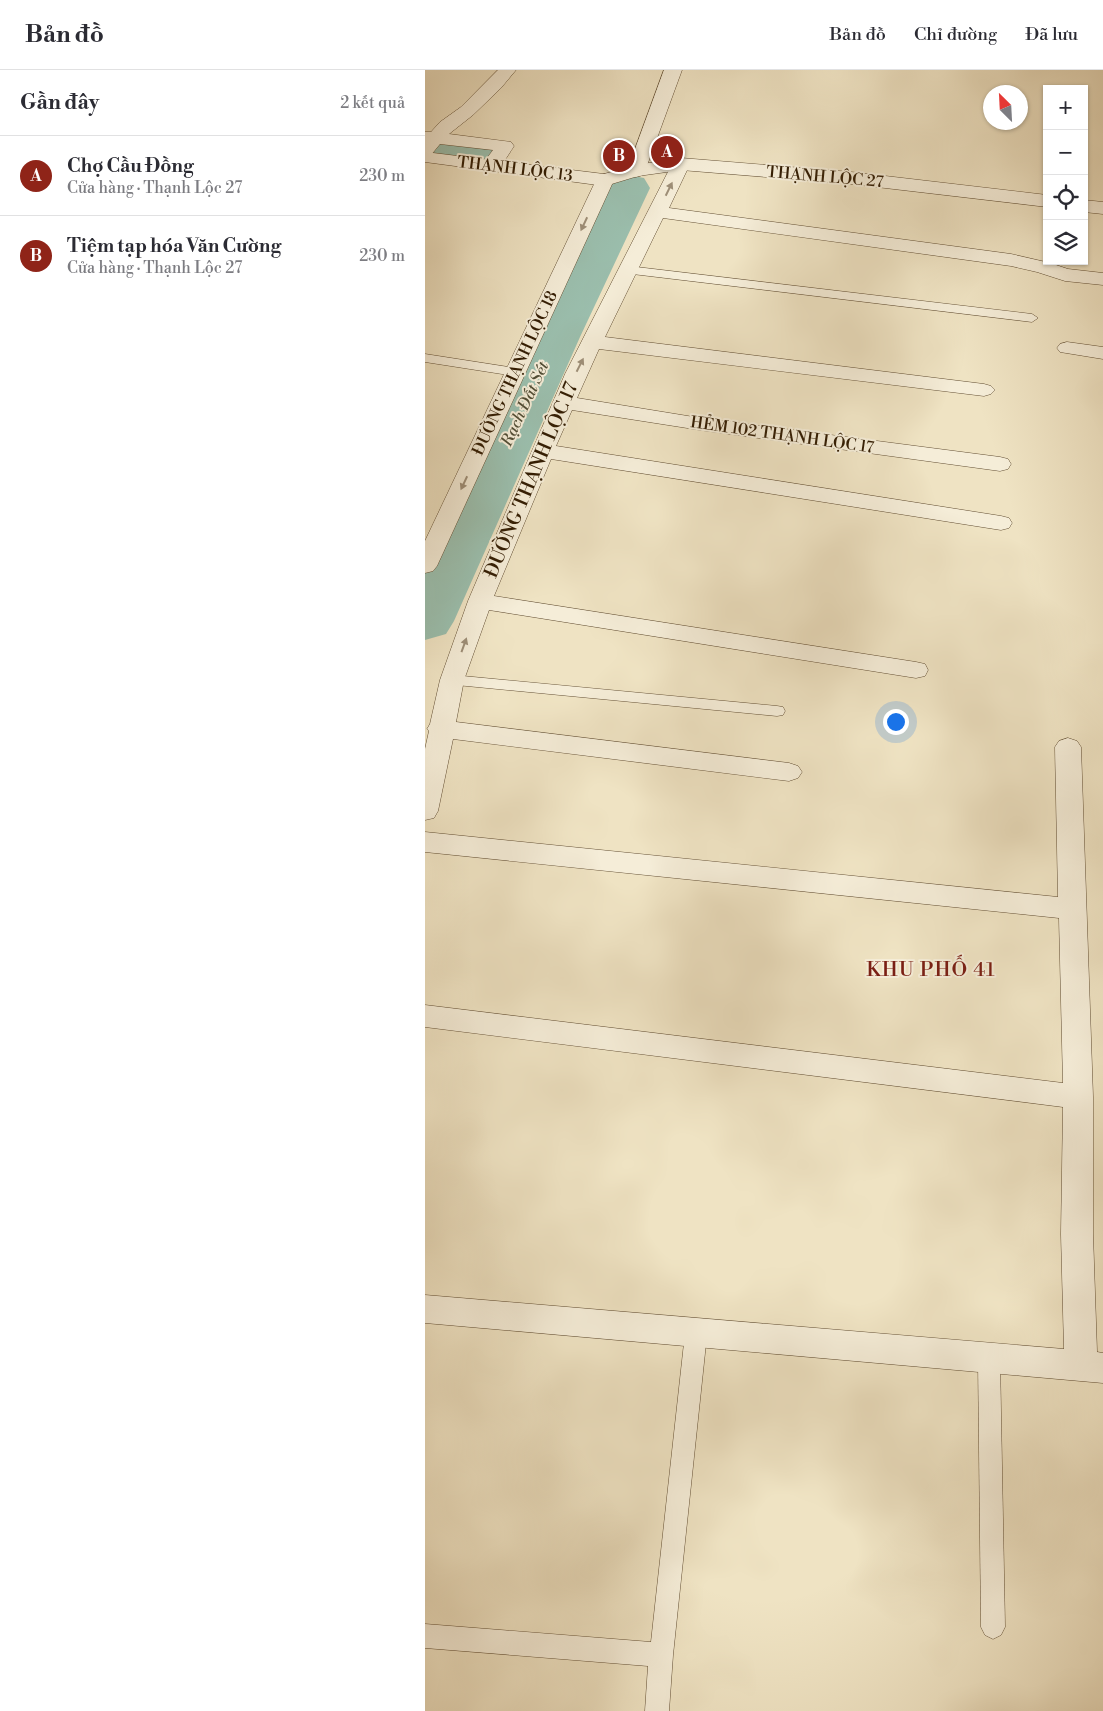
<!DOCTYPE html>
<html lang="vi">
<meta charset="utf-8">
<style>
body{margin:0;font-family:"Libre Bodoni",serif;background:#f7f7f7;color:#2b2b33}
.controls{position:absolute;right:15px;top:15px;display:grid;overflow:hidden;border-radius:0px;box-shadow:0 1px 4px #0004}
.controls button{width:45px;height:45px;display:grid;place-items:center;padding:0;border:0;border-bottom:1px solid #e1e1e2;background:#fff;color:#2b2b33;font:25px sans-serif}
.compass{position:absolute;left:558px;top:15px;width:45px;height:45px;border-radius:50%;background:#fff;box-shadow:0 1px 4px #0004;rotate:336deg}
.you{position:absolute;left:470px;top:651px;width:18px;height:18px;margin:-12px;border:4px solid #fff;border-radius:50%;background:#1a73e8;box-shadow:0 0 0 8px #1a73e833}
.badge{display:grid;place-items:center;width:32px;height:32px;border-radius:50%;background:#8f2418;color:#fff;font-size:16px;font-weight:700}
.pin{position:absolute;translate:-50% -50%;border:2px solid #fff;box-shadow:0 1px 5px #0006}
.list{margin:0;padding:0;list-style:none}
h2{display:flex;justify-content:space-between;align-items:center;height:65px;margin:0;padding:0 20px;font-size:21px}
h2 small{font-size:16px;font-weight:400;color:#7c7c81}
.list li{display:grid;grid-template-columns:32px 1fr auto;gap:15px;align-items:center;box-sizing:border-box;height:80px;padding:0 20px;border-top:1px solid #e1e1e2}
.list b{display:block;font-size:19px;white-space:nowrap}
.list p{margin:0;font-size:16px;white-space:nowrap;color:#7c7c81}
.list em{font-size:16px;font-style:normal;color:#7c7c81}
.icon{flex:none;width:28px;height:28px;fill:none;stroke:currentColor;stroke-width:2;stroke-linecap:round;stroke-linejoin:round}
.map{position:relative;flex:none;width:678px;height:1641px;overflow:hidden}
header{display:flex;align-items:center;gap:30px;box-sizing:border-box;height:70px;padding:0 25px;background:#fff;border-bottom:1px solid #e1e1e2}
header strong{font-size:24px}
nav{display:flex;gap:28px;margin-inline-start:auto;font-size:18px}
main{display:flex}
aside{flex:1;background:#fff}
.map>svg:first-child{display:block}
</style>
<header>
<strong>Bản đồ</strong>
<nav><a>Bản đồ</a><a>Chỉ đường</a><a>Đã lưu</a></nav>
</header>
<main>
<aside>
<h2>Gần đây<small>2 kết quả</small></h2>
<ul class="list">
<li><span class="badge">A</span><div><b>Chợ Cầu Đồng</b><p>Cửa hàng · Thạnh Lộc 27</p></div><em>230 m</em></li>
<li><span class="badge">B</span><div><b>Tiệm tạp hóa Văn Cường</b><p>Cửa hàng · Thạnh Lộc 27</p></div><em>230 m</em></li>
</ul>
</aside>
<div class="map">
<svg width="678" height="1641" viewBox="0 0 678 1641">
<rect width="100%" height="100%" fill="#efe3c3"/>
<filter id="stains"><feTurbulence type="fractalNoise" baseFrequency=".004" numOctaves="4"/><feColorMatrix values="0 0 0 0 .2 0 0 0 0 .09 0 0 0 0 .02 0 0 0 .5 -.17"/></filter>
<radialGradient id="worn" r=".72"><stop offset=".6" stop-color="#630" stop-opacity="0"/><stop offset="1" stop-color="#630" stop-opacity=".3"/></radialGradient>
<!-- water -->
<polygon fill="#9bbfae" stroke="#717e6a" points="15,73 69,80 59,93 5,86"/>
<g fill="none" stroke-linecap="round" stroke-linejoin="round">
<!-- river -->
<polygon fill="#9bbfae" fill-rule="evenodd" points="203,105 219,108 225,118 155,267 29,551 21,564 0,570 0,490 105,267 181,118 187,108"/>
<defs>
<g id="service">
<polygon points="203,196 607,244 613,248 607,252 199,203 197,200 199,197"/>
<polygon points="0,284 90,298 97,302 90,306 0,292"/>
<polygon points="27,605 352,636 358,637 360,641 358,645 352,646 21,614 19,610 21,606"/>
<polygon points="271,1255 278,1257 282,1264 248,1585 244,1641 220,1641 223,1596 0,1578 0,1554 226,1572 260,1264 264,1257"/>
<polygon points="564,1279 572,1282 575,1289 580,1557 576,1565 568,1569 560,1565 556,1557 553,1289 556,1282"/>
</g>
<g id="minor">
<path d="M73 0H91L76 18 48 45 24 64 86 72 89 76C81 88 74 104 58 100L56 96 68 80 15 74 6 85 0 86V62H6L15 52 36 37Z"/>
<polygon points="239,0 257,0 220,101 218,105 211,107 204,105 202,101"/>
<polygon points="256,88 262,90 265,94 244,138 586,184 625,193 643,199 678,203 678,215 640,211 612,202 586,196 238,148 180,267 559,314 566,316 570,320 566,324 559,326 174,279 152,328 275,348 575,387 583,389 586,394 583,399 575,401 275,360 147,340 131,376 576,446 584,448 587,453 584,458 576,460 126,389 69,526 491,592 500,594 503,600 500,606 491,608 64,540 39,610 31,652 364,693 373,696 377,702 373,708 364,711 28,669 13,741 9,748 0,750 0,679 4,661 2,659 5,654 15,610 43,531 107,381 140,304 247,94 250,90"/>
<polygon points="180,104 187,106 189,110 12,496 8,501 0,503 0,471 171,110 173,106"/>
<polygon points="642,272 678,277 678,289 635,282 632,278 635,274"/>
<polygon points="643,668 652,671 656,677 668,1027 668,1164 672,1282 678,1283 678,1313 0,1253 0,1225 639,1279 636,1164 638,1037 0,957 0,935 638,1013 634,848 0,782 0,762 633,827 630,677 634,671"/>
</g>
<g id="tertiary">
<polygon points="0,82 179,104 211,95 256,88 426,102 622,125 622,137 426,114 256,100 213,106 180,116 0,92"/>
<polygon points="659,130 678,132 678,144 659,142"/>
</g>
</defs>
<!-- service casing -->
<use href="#service" stroke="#624e33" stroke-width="1"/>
<!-- minor casing -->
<use href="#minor" stroke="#624e33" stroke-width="1"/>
<!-- tertiary casing -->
<use href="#tertiary" stroke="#624e33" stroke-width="1"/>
<!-- service -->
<use href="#service" fill="#f5edd8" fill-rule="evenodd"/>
<!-- minor -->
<use href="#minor" fill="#f5edd8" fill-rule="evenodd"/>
<!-- tertiary -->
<use href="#tertiary" fill="#f5edd8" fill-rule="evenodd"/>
</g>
<!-- one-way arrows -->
<defs><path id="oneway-solid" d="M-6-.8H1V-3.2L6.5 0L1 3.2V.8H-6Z" transform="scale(1.25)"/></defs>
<g fill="#9e8f78">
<use href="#oneway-solid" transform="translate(244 119) rotate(-64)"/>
<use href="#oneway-solid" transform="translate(159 154) rotate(115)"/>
<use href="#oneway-solid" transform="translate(155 295) rotate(-63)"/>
<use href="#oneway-solid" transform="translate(39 413) rotate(115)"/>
<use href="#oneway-solid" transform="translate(39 575) rotate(-70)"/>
</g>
<g text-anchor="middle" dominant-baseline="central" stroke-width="4" stroke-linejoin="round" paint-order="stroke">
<!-- far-street labels -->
<g font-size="16" fill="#331d03" stroke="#f5edd8">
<text transform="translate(90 99) rotate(7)">THẠNH LỘC 13</text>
<text transform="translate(400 107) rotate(5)">THẠNH LỘC 27</text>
<text transform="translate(90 303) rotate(-65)">ĐƯỜNG THẠNH LỘC 18</text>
<text transform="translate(357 365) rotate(8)">HẺM 102 THẠNH LỘC 17</text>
</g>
<!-- far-water labels -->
<g font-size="16" font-style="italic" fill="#524e36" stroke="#f5edd8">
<text transform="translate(100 334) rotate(-65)">Rạch Đất Sét</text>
</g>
<!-- street labels -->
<g font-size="19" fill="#331d03" stroke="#f5edd8">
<text transform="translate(106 410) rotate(-67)">ĐƯỜNG THẠNH LỘC 17</text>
</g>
<!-- neighbourhood labels -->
<g font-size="20" letter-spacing="1" fill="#7a1f14" stroke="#f5edd8">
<text x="506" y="900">KHU PHỐ 41</text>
</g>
</g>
<rect width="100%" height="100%" filter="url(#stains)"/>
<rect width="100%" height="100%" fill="url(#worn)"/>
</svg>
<div class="controls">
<button>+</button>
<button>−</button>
<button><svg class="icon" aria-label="locate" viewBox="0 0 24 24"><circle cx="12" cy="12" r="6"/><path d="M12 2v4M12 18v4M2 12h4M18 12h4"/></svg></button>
<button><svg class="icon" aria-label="layers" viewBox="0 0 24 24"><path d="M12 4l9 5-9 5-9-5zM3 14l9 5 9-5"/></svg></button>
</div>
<svg class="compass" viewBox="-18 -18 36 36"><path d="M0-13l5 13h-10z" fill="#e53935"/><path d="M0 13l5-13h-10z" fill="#7c7c81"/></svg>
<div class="you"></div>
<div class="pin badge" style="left:242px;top:82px">A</div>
<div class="pin badge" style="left:194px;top:86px">B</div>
</div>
</main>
